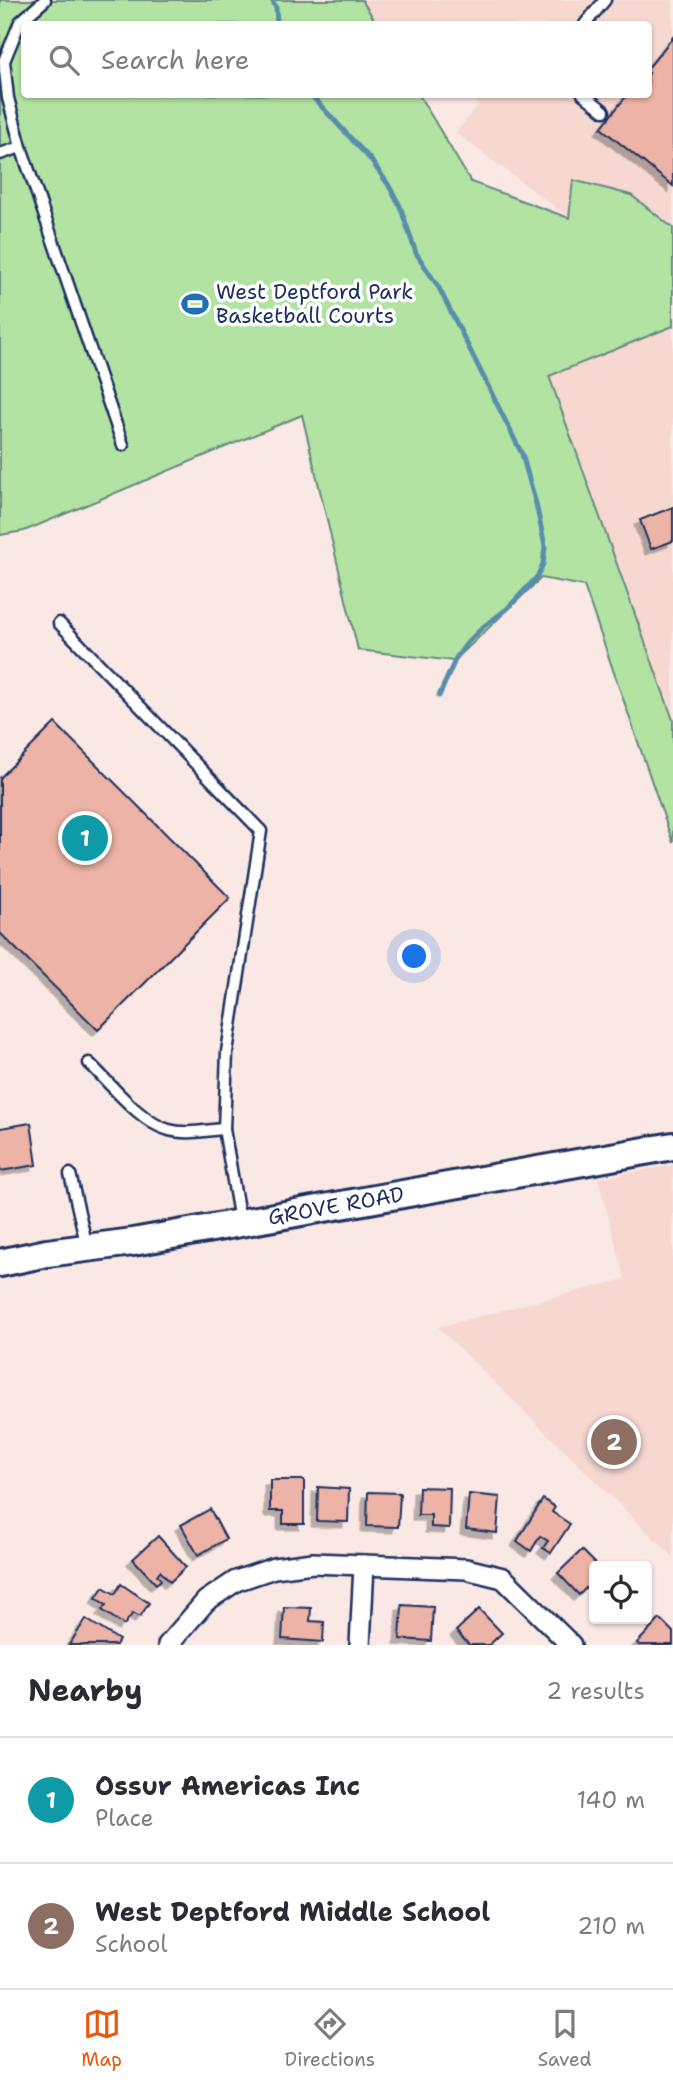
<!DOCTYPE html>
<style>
body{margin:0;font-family:"Shantell Sans",sans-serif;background:#f2f2f3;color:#2b2b33}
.controls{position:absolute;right:21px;bottom:21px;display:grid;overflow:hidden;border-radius:7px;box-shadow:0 2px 5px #0004}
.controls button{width:63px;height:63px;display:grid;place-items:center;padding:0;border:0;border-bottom:2px solid #e1e1e2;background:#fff;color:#2b2b33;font:35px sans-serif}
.you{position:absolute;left:415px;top:957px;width:24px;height:24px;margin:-18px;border:5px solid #fff;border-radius:50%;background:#1a73e8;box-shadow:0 0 0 10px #1a73e833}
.badge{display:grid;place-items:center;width:46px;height:46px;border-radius:50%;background:#ea580c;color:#fff;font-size:23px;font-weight:700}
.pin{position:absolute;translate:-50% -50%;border:4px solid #fff;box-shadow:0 2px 7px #0006}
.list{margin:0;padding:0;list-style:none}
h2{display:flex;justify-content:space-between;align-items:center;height:91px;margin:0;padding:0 28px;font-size:30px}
h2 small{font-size:23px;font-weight:400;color:#7c7c81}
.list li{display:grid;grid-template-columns:46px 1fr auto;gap:21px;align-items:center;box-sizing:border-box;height:126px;padding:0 28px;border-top:2px solid #e1e1e2}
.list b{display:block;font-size:26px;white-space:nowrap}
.list p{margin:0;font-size:23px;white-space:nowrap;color:#7c7c81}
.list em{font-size:23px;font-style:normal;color:#7c7c81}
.icon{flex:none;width:38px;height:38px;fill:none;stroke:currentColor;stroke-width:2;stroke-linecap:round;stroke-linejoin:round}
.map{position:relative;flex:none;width:673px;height:1645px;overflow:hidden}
.search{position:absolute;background:#fff;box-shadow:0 2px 5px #0004;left:21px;right:21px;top:21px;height:77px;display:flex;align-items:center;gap:18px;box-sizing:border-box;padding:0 24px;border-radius:7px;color:#7c7c81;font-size:26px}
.sheet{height:343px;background:#fff}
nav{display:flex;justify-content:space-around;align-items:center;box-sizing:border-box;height:98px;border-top:2px solid #e1e1e2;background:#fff;font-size:19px;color:#7c7c81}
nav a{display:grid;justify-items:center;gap:4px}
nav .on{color:#ea580c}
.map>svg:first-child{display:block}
</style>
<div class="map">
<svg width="673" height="1645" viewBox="0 0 673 1645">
<defs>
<filter id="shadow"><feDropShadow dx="-5.5" dy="5.5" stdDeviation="0" flood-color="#0004"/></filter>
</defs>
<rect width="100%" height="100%" fill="#fae8e4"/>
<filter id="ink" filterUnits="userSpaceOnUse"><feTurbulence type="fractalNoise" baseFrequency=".0143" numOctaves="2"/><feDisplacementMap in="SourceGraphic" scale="14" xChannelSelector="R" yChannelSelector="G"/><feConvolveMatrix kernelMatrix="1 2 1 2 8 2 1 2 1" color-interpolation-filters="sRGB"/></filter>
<g filter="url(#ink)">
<!-- built -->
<g fill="#f6d8d1">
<polygon points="362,0 673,0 673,228 631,195 573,181 570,218 456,133 478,105 465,95 648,94 648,24 377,24"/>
<polygon points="673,326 673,720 549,376"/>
<polygon points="673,1165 673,1557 438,1327 625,1279 598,1178"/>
</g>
<!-- green -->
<polygon fill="#b2e3a3" stroke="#668980" stroke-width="2" points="0,0 362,0 377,24 24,24 24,94 419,95 471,182 569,218 573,180 631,195 673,228 673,326 549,376 673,720 673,843 584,586 541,578 454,661 358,650 302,415 24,531 0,535"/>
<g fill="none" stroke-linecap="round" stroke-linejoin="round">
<!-- stream -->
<g stroke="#588eab" stroke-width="5">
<polyline points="272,0 276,8 277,24"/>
<polyline points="310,94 370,159 388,184 400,206 416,253 439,288 522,454 536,504 545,546 543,564 537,577 507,609 483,627 467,643 456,658 439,696"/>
</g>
</g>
<!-- building -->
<g fill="#edb3a6" stroke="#1b2f5e" stroke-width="2" filter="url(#shadow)">
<polygon points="673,37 673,186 601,128 628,94 648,94 648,68"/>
<polygon points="673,507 673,541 651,549 640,520"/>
<polygon points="55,723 230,898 98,1030 0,933 0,778"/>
<polygon points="31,1123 37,1165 0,1171 0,1128"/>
<polygon points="270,1480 304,1480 304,1524 283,1524 283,1511 270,1511"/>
<polygon points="318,1487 349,1489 348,1522 317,1521"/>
<polygon points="419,1487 450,1488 449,1528 431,1527 431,1515 418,1515"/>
<polygon points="368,1492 400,1493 398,1527 367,1526"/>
<polygon points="469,1494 500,1497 497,1533 466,1529"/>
<polygon points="543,1499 555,1507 552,1512 570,1524 551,1553 543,1548 548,1541 540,1536 531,1551 517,1541"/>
<polygon points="210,1509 226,1539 198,1555 181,1525"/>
<polygon points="158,1536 186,1567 170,1582 160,1571 157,1575 161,1580 156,1584 133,1559"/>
<polygon points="582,1550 598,1566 594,1566 594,1580 579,1595 558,1573"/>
<polygon points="121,1584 149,1603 140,1617 133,1613 124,1625 102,1610 106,1605 96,1598 103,1587 115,1594"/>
<polygon points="402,1605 433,1607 431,1641 400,1639"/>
<polygon points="284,1607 311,1608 310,1621 324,1622 323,1642 282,1639"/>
<polygon points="479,1609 502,1633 489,1645 469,1645 456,1631"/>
<polygon points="86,1619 119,1640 116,1645 69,1645"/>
<polygon points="660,1619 673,1632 673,1645 639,1645 637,1643"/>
</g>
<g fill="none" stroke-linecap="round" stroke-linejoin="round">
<defs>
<g id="service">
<polyline points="585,24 605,0"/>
<polyline points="583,94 604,111"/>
<polyline points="21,147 123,445"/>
<polyline points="0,154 21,147 8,98 4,61 20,22 45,0"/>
<polyline points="59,623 261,831 227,1052 224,1129 240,1221"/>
<path d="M89 1063C110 1083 141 1123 169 1130 186 1135 206 1130 224 1129"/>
<polyline points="70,1174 87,1247"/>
</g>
<g id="minor">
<polyline points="168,1645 206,1601 236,1581 274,1568 313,1563 466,1569 503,1578 571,1645"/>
<polyline points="360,1645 364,1565"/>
</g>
<g id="secondary">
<path id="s1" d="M0 1263 47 1253 133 1242 673 1146"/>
</g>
</defs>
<!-- service casing -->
<use href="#service" stroke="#1b2f5e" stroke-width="15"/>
<!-- minor casing -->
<use href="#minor" stroke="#1b2f5e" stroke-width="24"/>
<!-- secondary casing -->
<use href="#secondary" stroke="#1b2f5e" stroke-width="32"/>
<!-- service -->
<use href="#service" stroke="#fff" stroke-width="10"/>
<!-- minor -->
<use href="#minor" stroke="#fff" stroke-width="19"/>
<!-- secondary -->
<use href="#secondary" stroke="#fff" stroke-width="26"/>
</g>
</g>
<!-- icons -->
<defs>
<symbol id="stadium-bare" viewBox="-9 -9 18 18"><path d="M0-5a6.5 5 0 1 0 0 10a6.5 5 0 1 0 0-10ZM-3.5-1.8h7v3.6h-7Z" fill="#1f6fb2" stroke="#fff" stroke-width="2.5" paint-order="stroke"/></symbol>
</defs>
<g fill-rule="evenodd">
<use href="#stadium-bare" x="176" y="285" width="38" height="38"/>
</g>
<g text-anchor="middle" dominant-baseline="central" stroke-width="7" stroke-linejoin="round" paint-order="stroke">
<!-- poi labels -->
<g font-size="21" fill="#1b2f5e" stroke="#fff" text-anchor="start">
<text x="216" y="292">West Deptford Park<tspan x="216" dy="24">Basketball Courts</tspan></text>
</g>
<!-- street labels -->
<g font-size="21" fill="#1b2f5e" stroke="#fff">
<text stroke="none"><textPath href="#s1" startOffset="341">GROVE ROAD</textPath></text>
</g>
</g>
</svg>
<div class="controls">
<button><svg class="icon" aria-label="locate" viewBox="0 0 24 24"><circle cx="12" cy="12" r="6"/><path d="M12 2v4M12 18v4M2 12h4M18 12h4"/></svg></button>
</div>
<div class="you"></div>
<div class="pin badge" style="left:85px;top:838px;background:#0f9aa8">1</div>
<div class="pin badge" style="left:614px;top:1442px;background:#8d6e63">2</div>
<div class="search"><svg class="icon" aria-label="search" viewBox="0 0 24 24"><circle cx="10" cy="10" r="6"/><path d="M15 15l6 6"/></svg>Search here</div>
</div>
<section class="sheet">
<h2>Nearby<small>2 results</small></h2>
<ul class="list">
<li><span class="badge" style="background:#0f9aa8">1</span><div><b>Ossur Americas Inc</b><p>Place</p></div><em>140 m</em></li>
<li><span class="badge" style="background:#8d6e63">2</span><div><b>West Deptford Middle School</b><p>School</p></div><em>210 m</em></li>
</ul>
</section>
<nav>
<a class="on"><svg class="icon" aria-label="map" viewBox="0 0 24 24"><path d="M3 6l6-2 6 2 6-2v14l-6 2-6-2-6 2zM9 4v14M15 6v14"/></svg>Map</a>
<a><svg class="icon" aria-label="directions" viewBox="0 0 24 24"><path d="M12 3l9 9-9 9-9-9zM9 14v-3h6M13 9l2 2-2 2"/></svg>Directions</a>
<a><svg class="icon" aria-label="saved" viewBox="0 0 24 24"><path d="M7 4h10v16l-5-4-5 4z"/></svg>Saved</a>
</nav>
